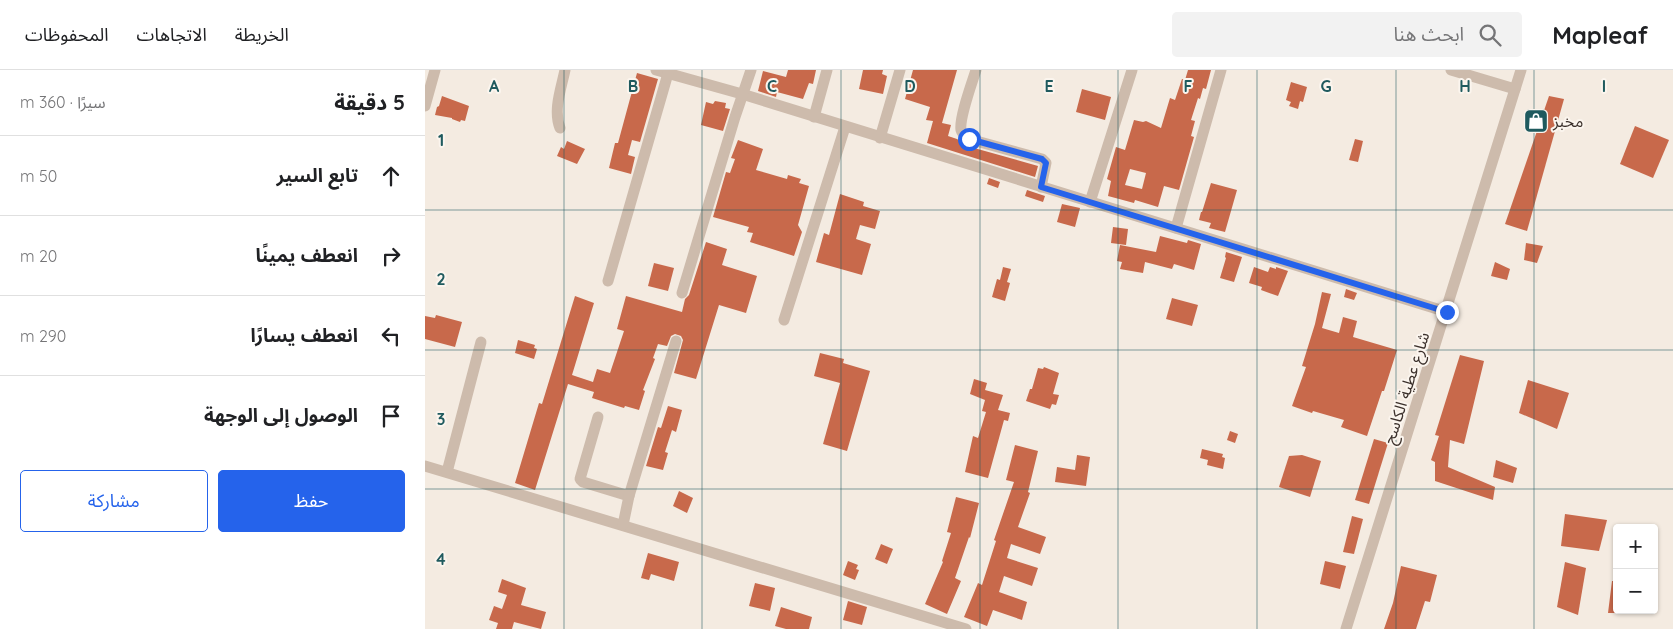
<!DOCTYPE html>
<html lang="ar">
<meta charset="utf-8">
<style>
body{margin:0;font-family:Quicksand,"Noto Sans Arabic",sans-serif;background:#f2f2f2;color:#202124;direction:rtl}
.controls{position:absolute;right:15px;bottom:15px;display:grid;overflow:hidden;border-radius:5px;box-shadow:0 1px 4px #0004}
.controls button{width:45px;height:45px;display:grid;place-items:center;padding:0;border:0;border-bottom:1px solid #e0e0e0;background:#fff;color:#202124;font:25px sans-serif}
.stop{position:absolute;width:15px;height:15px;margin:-11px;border:4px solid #2563eb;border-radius:50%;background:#fff}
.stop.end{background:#2563eb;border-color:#fff;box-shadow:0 1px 5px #0008}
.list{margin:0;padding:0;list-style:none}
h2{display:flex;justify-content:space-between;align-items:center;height:65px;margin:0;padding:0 20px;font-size:21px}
h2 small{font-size:16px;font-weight:400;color:#757577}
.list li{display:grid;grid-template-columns:32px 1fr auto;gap:15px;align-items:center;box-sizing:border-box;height:80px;padding:0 20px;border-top:1px solid #e0e0e0}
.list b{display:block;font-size:19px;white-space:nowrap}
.list em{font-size:16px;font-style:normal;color:#757577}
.actions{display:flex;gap:10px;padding:15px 20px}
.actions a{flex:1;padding:11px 0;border:1px solid #2563eb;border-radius:5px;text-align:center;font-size:18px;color:#2563eb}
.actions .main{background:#2563eb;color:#fff}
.icon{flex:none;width:28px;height:28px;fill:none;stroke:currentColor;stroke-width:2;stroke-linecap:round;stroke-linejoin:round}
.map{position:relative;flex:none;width:1248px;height:559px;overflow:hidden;direction:ltr}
header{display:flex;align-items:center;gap:30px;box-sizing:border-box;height:70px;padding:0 25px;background:#fff;border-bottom:1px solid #e0e0e0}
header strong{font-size:24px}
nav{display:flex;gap:28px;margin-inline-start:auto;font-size:18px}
.search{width:350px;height:45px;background:#f2f2f2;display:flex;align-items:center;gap:12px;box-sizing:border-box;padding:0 18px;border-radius:5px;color:#757577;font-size:19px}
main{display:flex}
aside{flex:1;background:#fff}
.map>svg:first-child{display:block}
</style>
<header>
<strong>Mapleaf</strong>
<div class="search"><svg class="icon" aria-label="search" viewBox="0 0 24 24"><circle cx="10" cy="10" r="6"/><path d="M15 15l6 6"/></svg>ابحث هنا</div>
<nav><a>الخريطة</a><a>الاتجاهات</a><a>المحفوظات</a></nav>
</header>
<main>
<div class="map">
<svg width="1248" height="559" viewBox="0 0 1248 559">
<rect width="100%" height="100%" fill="#f4ebe1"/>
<!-- building -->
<g fill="#c8694b" fill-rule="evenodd">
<polygon points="363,0 391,0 388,14 384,13 378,29 352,22 351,27 333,21 338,1 361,7"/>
<polygon points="438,0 458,0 457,4 462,6 458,24 434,19"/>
<polygon points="488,0 532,0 517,53 526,55 523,66 532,69 542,76 613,96 610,107 502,73 508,51 501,50 505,37 480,29"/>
<path d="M763 0H786L781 19 778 18 775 29 773 28 766 50 770 51 766 66 769 67 754 120 739 116 733 137 710 130 709 133 683 126 686 111 682 109 691 77 700 80 709 50 718 52 721 51 736 58 745 28 750 30 757 9 760 10ZM705 99 721 103 717 119 700 115Z"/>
<polygon points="212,3 233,9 215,72 207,70 203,85 210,87 206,104 184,98 190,73 193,73"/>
<polygon points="866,12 882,17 878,32 875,31 873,39 864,36 866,32 861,30"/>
<polygon points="657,19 686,27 680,50 651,42"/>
<polygon points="17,26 44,36 40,51 36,50 35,52 27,49 27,48 10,45 12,37 14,36"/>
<polygon points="1124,26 1139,29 1102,161 1080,154"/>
<polygon points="290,31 301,33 300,38 305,39 298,61 276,55 281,32 288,34"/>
<polygon points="1210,56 1244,70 1228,108 1195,94"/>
<polygon points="930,69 938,71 933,92 924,90"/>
<polygon points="313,70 338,79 331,100 362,109 363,105 376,109 374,113 384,116 373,155 377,162 369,186 325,172 328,163 322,162 324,157 288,147 301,102 305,103 310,89 306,88"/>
<polygon points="142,71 160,79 152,94 132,86 136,77 139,79"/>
<polygon points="564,108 575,112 573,118 562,114"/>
<polygon points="786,113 812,120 800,162 784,158 786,153 774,150 776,142 777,142"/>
<polygon points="602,120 620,126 618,132 600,126"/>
<polygon points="415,124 439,132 438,136 455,141 450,159 435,155 431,169 446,174 437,205 391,192 399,163 404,165"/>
<polygon points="637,134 655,138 650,157 632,152"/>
<polygon points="688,157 703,159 701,175 686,173"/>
<polygon points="735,166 762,173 763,170 776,174 769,200 749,194 747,199 720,192 718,203 695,199 697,192 692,191 695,175 731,182"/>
<polygon points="281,172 302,179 297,195 332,206 321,243 294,235 271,309 249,303 258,270 256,266 250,264 246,266 242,276 233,274 228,288 230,289 218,320 220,321 214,340 200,336 199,338 167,328 169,322 143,314 110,420 90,413 114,333 117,334 150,226 169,233 147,305 168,312 172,299 185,303 199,261 192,259 201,226 257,242 260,229 264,225"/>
<polygon points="1101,173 1118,176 1112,193 1099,190"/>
<polygon points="801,182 817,187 809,212 795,208 801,188 800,187"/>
<polygon points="1070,192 1085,199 1082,210 1066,206"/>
<polygon points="229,193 249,198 243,221 223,216"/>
<polygon points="578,197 586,199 582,212 585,213 580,231 567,227 572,209 575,210"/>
<polygon points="829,197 843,202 845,197 851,199 851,197 863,201 853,226 836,220 837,217 824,213"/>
<polygon points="921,219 932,223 929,230 919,227"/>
<polygon points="897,222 906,224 897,258 914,263 918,247 932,251 928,267 972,280 959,321 957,321 942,366 916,357 919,350 888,341 887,343 867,336 881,297 877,296 890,254"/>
<polygon points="747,228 773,235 767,256 741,249"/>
<polygon points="11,245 37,252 30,277 0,269 0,246 10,248"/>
<polygon points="93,270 110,275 109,278 112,279 109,289 90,283"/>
<polygon points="395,283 419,289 418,293 445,301 422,381 398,374 415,313 389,306"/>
<polygon points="1035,285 1059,291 1039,374 1025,370 1023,397 1070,417 1068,430 1010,411 1010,392 1006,390 1014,366 1010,365"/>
<polygon points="619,297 634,303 628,324 634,325 631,335 627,334 625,339 601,331 605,319 607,319 613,298 618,299"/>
<polygon points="549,309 562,313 560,320 578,325 573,340 585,343 583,351 579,350 563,408 540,402 548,366 553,368 561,342 557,341 560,330 545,324"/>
<polygon points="1103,310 1144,323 1132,359 1094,343"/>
<polygon points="243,336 257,340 251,362 247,360 240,382 243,383 238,400 221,396 233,357 236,358"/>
<polygon points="805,361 813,364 810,373 802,370"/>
<polygon points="949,369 963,373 944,434 930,430"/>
<polygon points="590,375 613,381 603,422 605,423 593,457 621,467 615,484 586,474 582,488 613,498 607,516 579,506 574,522 602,532 597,550 568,540 562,556 539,547 553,513 557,515 571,471 569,470 589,412 581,410"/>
<polygon points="777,379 798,384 797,387 800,388 798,399 782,395 783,390 775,388"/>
<polygon points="652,385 665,387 661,416 630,412 632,397 650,400"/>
<polygon points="877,385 896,391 885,427 854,417 864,386"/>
<polygon points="1071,390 1092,398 1088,413 1068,407"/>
<polygon points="254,421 268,428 262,443 248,436"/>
<polygon points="531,427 554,433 545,468 544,467 530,508 536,511 522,544 500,534 518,492 517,491 526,463 522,462"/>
<polygon points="1140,444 1182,450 1174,481 1136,476"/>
<polygon points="927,446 938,449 929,484 918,482"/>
<polygon points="456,474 468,479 462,494 450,489"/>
<polygon points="223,483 254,492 249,511 226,504 224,510 216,508"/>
<polygon points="423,491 433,495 431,499 434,500 430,510 418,505"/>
<polygon points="900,491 921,496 915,519 895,514"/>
<polygon points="1140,492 1161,498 1153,545 1132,537"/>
<polygon points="976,496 1012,505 1005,532 1000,531 991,559 959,559 968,533"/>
<polygon points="77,509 101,518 96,535 121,542 116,559 89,552 87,559 71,559 73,553 64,550 69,536 77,539 82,525 73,522"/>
<polygon points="1187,511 1192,511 1192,543 1183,543"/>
<polygon points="330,513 350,518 345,541 324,536"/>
<polygon points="423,531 442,537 437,555 418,550"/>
<polygon points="356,537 387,547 384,559 361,559 350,556"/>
</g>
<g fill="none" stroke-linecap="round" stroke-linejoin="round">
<!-- minor -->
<g stroke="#cdbbac" stroke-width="11">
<polyline points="231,0 317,24 1022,242"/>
<path d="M551 0C547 13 534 48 536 60 537 64 540 66 544 69L617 89 621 93 616 117"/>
<polyline points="1026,0 1090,19"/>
<polyline points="0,36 10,0"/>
<polyline points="389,47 402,0"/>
<path d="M135 58C128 40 136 19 140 0"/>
<polyline points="455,68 475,0"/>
<polyline points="665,132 707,0"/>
<polyline points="751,158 796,0"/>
<polyline points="183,211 244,0"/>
<polyline points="257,223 310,47 326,0"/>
<polyline points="359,250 420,57"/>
<polyline points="173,347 155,409 158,412 204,426"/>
<polyline points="0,396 541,559"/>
<polyline points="22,402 56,272"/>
<polyline points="198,455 204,426 251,271"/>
<polyline points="921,559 1096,0"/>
</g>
</g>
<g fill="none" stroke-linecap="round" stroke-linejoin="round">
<!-- route -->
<polyline stroke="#2563eb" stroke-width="6" points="544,69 617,89 621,93 616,117 1022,242"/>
</g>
<!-- grid -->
<path fill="none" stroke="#1f5a5e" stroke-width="1" stroke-opacity="0.55" d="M139 0V559M277 0V559M416 0V559M555 0V559M693 0V559M832 0V559M971 0V559M1109 0V559M0 140H1248M0 280H1248M0 419H1248"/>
<!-- icons -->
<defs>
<symbol id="shop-square" viewBox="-11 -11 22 22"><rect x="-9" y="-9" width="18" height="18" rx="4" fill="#1f5a5e" stroke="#fbf5ee"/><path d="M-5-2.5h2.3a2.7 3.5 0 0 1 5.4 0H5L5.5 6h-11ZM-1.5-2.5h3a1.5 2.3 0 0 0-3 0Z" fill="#fff"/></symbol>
</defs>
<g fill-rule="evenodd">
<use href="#shop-square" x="1097" y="37" width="28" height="28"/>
</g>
<g text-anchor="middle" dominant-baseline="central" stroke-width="4" stroke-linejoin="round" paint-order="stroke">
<!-- poi labels -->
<g font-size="16" fill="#3b302b" stroke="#fbf5ee" text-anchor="start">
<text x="1128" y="51">مخبز</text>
</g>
<!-- street labels -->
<g font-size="16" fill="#3b302b" stroke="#fbf5ee">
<text transform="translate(981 318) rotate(-72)">شارع عطية الكاسح</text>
</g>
</g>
<g font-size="16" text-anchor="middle" font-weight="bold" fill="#1f5a5e" stroke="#fbf5ee" stroke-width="4" stroke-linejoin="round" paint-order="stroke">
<text x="69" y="22">A</text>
<text x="208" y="22">B</text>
<text x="347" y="22">C</text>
<text x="485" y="22">D</text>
<text x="624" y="22">E</text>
<text x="763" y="22">F</text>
<text x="901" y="22">G</text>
<text x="1040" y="22">H</text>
<text x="1179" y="22">I</text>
<text x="16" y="76">1</text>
<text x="16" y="215">2</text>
<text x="16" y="355">3</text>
<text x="16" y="495">4</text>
</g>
</svg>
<div class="controls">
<button>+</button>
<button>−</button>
</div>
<div class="stop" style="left:544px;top:69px"></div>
<div class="stop end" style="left:1022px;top:242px"></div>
</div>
<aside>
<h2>5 دقيقة<small>سيرًا · 360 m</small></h2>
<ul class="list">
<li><svg class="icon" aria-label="ahead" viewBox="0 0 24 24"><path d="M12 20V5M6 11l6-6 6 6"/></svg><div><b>تابع السير</b></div><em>50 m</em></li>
<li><svg class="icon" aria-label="right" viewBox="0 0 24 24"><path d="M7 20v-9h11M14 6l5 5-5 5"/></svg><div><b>انعطف يمينًا</b></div><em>20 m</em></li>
<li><svg class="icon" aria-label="left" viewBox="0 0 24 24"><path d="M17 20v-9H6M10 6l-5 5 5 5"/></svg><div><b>انعطف يسارًا</b></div><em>290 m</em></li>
<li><svg class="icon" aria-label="arrive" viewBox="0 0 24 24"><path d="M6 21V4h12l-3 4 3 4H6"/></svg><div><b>الوصول إلى الوجهة</b></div></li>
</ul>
<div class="actions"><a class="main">حفظ</a><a>مشاركة</a></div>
</aside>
</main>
